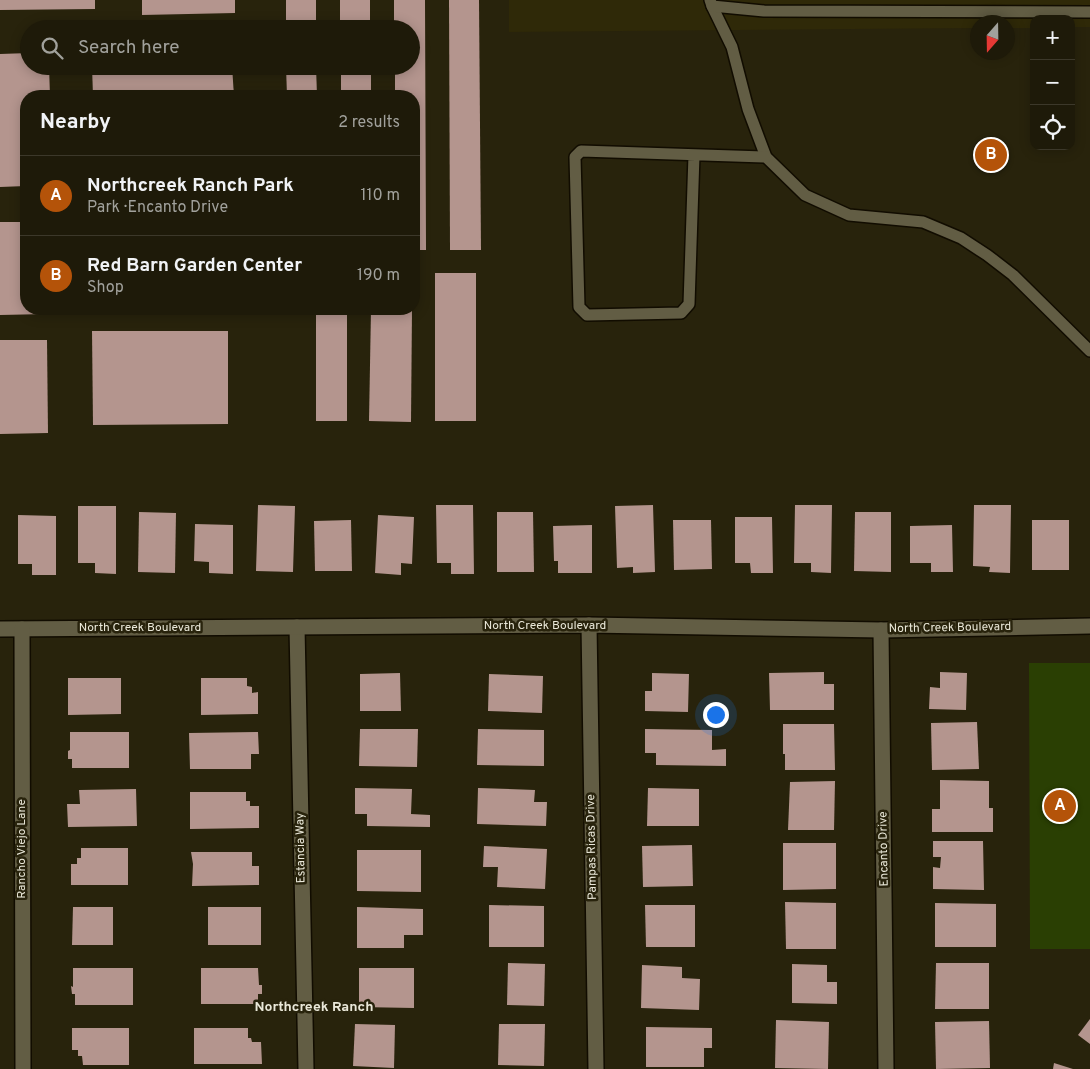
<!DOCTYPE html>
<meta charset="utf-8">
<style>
body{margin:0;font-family:Overpass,sans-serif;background:#262312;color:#f1f3f6}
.controls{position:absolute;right:15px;top:15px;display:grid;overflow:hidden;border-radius:10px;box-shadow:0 2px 12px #0003}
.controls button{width:45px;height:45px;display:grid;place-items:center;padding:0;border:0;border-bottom:1px solid #3c382a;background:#1e1a09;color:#f1f3f6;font:25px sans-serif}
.compass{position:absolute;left:970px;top:15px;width:45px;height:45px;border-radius:50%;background:#1e1a09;box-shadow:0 2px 12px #0003;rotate:200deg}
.you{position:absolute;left:715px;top:714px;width:18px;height:18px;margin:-12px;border:4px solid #fff;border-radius:50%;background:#1a73e8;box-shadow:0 0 0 8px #1a73e833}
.badge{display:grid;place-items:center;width:32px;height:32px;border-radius:50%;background:#b45309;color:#fff;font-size:16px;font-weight:700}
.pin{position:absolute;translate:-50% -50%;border:2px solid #fff;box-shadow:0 1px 5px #0006}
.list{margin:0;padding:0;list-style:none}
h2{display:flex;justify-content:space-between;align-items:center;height:65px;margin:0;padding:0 20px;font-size:21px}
h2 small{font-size:16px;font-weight:400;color:#a1a19c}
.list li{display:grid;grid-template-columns:32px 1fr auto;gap:15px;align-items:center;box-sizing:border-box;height:80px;padding:0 20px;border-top:1px solid #3c382a}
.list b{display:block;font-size:19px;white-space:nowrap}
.list p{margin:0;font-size:16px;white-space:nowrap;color:#a1a19c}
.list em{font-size:16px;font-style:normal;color:#a1a19c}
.icon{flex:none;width:28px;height:28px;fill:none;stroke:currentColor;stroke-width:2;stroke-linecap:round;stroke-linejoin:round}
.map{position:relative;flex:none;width:1090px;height:1069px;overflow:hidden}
.search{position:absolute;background:#1e1a09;box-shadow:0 2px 12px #0003;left:20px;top:20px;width:400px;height:55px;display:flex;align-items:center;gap:12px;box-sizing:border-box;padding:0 18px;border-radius:28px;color:#a1a19c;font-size:19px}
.panel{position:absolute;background:#1e1a09;box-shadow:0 2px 12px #0003;left:20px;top:90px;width:400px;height:225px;border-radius:20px}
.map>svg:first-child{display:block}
</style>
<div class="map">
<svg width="1090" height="1069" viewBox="0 0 1090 1069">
<rect width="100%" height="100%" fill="#28230c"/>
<!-- built -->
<polygon fill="#2f2908" points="509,0 1090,0 1090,27 1071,27 1071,19 1034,19 1034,28 1008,28 1008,22 978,22 977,28 509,32"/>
<!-- green -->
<polygon fill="#2a3f03" points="1029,663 1090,663 1090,949 1030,949"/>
<!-- building -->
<g fill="#b4958e">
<polygon points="0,0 95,0 95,9 0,10"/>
<polygon points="142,0 235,0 235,13 142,15"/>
<rect x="286" y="0" width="30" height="29"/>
<rect x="340" y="0" width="30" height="29"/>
<polygon points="394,0 425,0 426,250 414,250 414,96 395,96 395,66 411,66 411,29 394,29"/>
<polygon points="449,0 479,0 481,250 450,250"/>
<polygon points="29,53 29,66 49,66 50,96 26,96 26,186 0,187 0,54"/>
<polygon points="92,66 232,66 234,96 93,96"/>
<polygon points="286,66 316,66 317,96 287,96"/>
<rect x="341" y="66" width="30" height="30"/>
<polygon points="0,222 26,222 26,309 47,309 47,314 0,315"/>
<rect x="435" y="273" width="41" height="148"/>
<rect x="316" y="309" width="31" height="112"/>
<polygon points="371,309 412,309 411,422 369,421"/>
<polygon points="92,331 228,331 228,424 93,425"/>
<polygon points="0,340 47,340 48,433 0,434"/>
<polygon points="258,505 295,506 293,572 256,571"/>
<polygon points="436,505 473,505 474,574 451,574 451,563 437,563"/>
<polygon points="653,505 655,572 633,573 633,567 617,568 615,506"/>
<polygon points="795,505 832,505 831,573 811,572 811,563 794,563"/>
<polygon points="974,505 1011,505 1010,573 989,572 990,567 973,566"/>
<polygon points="78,506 116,506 116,574 95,573 95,563 78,563"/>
<polygon points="139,512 176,513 175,573 138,572"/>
<polygon points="497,512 533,512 534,572 497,572"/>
<polygon points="855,512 891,512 891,572 854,571"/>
<polygon points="18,515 56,516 56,575 32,575 32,564 18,564"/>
<polygon points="378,515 414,517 412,564 401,563 401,575 375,573"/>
<polygon points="735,517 772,517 773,573 751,573 750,563 735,563"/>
<polygon points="351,520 352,571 315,571 314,521"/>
<polygon points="673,520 711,520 712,569 674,570"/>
<rect x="1032" y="520" width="37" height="50"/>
<polygon points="195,524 233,525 233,574 209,573 209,562 194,561"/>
<polygon points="592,525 592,573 558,573 558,561 554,561 553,526"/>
<polygon points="952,525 953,572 931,572 931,563 910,563 910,526"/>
<polygon points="824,672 824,684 834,684 834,710 770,710 769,673"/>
<polygon points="940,672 967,673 966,710 929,709 930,687 940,688"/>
<polygon points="400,673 401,711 360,711 360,674"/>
<polygon points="652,673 689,674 688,712 645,711 645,691 652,691"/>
<polygon points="489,674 543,676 542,713 488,711"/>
<polygon points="68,678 121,678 121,714 68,715"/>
<polygon points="201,678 247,678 247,686 252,687 252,693 258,692 258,714 201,715"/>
<polygon points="977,722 979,769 932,770 931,723"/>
<polygon points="783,724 834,724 835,770 785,770 785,754 783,754"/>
<polygon points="360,729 418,729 417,767 359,766"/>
<polygon points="478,729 544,730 544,766 477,765"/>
<polygon points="645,729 712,730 712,750 726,749 726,766 656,765 656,753 645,753"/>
<polygon points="70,732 129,732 129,768 72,768 72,759 68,759 68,751 70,750"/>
<polygon points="258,732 259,754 251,754 251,769 190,769 189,733"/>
<polygon points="940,780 989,781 989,808 993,808 993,832 932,832 932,809 940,809"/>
<polygon points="835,781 834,830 788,830 790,782"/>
<polygon points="355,788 412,789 411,814 430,815 430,827 367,826 367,814 355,814"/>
<polygon points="478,788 535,790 534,802 547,802 546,826 477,824"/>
<polygon points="648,788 699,789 699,826 647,826"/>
<polygon points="136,789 137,826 68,827 67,804 80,804 79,790"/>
<polygon points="190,792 246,792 246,801 250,801 250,806 259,806 259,828 190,829"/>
<polygon points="933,841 983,841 984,890 933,889 933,867 940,868 941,857 933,857"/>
<polygon points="783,843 836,843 836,889 783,890"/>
<polygon points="692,845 693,886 643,887 642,846"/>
<polygon points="484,846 547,849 545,889 497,887 498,867 483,867"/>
<polygon points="81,848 128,848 128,885 71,885 71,864 77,864 77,858 81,858"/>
<polygon points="357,850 421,850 421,892 357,891"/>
<polygon points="191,852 252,852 252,866 259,866 259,885 192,886 193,864"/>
<polygon points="785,902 836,903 836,949 786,949"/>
<polygon points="935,903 996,904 996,947 935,947"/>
<polygon points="489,905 544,906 544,947 489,947"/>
<polygon points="645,905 695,905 695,947 646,947"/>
<polygon points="73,907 113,907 113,945 72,945"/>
<rect x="208" y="907" width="53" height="38"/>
<polygon points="357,907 423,909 423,935 404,935 404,948 357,948"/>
<polygon points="508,963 545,964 544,1006 507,1005"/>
<polygon points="936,963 989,963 989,1009 935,1009"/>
<polygon points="792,964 827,965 827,982 837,982 837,1004 792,1003"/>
<polygon points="642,965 682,967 682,978 700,979 699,1010 641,1008"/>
<polygon points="73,968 133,968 133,1005 75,1005 75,994 72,994 71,986 73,987"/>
<polygon points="201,968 258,968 259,985 262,985 262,994 258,994 258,1004 201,1004"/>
<polygon points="359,968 414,968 414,1008 359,1007"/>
<polygon points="1090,1019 1090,1044 1078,1035"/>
<polygon points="776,1020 829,1022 828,1069 775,1068"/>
<polygon points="989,1021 990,1068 936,1069 935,1022"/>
<polygon points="355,1024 395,1025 394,1068 353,1066"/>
<polygon points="499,1024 545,1024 544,1066 498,1065"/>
<polygon points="646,1027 712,1028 712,1048 704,1048 704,1067 646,1067"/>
<polygon points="72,1028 129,1028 129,1065 83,1065 82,1056 78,1056 78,1050 72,1050"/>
<polygon points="194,1028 248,1028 248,1038 251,1038 252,1042 261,1042 262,1064 194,1064"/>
<polygon points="1054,1063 1073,1069 1053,1069"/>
</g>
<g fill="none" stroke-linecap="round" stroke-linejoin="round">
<defs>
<g id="lane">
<polyline points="710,0 712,6 732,47 748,109 766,157 805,195 849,215 923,222 961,238 987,255 1013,275 1090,351"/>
<polyline points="712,6 764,11 1090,12"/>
<polyline points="694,155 689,304 681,313 587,315 579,307 575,157 581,151 766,157"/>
</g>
<g id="street">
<polyline points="589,625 596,1069"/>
<polyline points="297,627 306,1069"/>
<polyline points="0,629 589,625 881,630 1090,626"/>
<polyline points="22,629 23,1069"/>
<polyline points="881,630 886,1069"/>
</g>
</defs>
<!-- lane casing -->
<use href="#lane" stroke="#110c00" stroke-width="14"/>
<!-- street casing -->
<use href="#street" stroke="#110c00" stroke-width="18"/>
<!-- lane -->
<use href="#lane" stroke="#625d44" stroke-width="11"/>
<!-- street -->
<use href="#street" stroke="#625d44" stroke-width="15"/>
</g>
<g text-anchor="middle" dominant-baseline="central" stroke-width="5" stroke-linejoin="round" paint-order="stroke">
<!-- street labels -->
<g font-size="12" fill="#eae8d9" stroke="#28230c">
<text x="545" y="626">North Creek Boulevard</text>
<text x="140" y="628">North Creek Boulevard</text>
<text transform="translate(950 628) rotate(-1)">North Creek Boulevard</text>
<text transform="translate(592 847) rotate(-91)">Pampas Ricas Drive</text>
<text transform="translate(301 848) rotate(-91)">Estancia Way</text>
<text transform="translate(22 849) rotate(-90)">Rancho Viejo Lane</text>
<text transform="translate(884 849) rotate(-91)">Encanto Drive</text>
</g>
<!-- neighbourhood labels -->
<g font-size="14" font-weight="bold" fill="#eae8d9" stroke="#28230c">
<text x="314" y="1007">Northcreek Ranch</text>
</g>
</g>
</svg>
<div class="controls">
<button>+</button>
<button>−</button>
<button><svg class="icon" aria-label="locate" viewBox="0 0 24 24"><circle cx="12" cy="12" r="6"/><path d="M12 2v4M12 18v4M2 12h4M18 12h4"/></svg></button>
</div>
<svg class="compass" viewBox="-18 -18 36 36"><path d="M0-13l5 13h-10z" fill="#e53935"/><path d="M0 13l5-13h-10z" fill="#a1a19c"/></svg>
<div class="you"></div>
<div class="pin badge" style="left:1060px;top:806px">A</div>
<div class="pin badge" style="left:991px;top:155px">B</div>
<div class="search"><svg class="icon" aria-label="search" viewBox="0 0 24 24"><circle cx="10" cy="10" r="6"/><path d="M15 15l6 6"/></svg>Search here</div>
<section class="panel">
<h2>Nearby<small>2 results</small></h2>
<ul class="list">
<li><span class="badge">A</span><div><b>Northcreek Ranch Park</b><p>Park · Encanto Drive</p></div><em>110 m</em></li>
<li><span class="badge">B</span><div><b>Red Barn Garden Center</b><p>Shop</p></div><em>190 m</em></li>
</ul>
</section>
</div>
